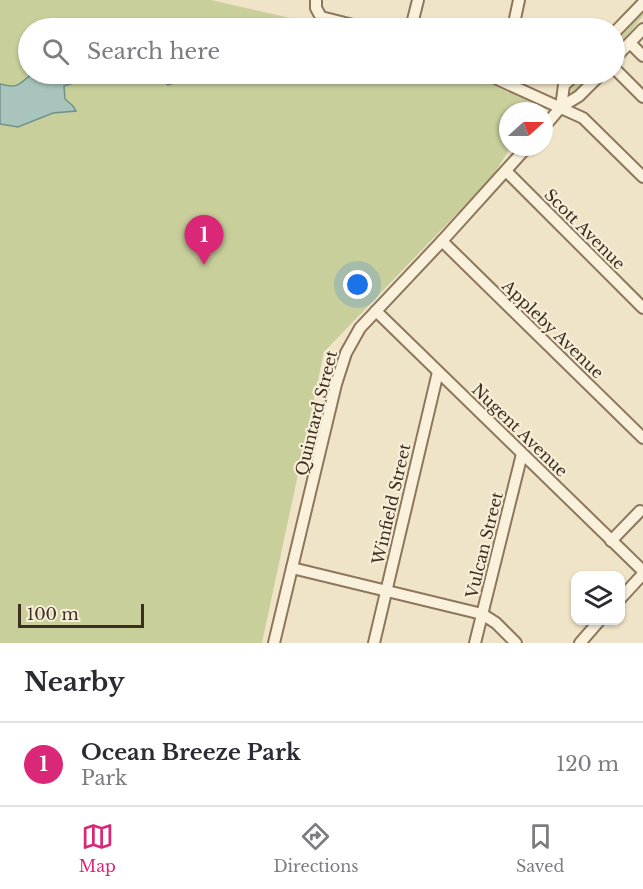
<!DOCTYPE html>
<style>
body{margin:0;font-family:"Libre Baskerville",serif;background:#f7f7f7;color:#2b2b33}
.controls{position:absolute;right:18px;bottom:18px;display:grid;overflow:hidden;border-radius:12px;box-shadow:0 2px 4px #0004}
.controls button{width:54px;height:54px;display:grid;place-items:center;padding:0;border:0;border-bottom:2px solid #e1e1e2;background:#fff;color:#2b2b33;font:30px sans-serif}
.compass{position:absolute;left:499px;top:102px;width:54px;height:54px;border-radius:50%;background:#fff;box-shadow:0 2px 4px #0004;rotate:69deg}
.scale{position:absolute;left:18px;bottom:15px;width:126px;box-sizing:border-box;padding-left:6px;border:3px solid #3d2e20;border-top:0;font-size:16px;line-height:21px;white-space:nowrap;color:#3d2e20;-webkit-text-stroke:4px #f7eed8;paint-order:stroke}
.you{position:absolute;left:358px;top:285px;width:21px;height:21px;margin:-15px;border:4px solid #fff;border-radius:50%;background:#1a73e8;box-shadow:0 0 0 9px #1a73e833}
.badge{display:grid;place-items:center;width:39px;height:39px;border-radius:50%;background:#db2777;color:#fff;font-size:20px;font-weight:700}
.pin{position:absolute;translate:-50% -50px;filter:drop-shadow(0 2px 3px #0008)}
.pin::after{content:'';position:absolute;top:32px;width:21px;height:18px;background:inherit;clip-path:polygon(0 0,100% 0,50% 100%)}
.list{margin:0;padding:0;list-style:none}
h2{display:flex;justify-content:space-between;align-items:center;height:78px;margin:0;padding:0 24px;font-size:26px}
h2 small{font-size:20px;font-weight:400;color:#7c7c81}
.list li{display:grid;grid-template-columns:39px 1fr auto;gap:18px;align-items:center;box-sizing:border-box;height:84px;padding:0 24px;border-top:2px solid #e1e1e2}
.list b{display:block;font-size:22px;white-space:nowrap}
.list p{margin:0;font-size:20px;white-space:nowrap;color:#7c7c81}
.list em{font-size:20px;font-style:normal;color:#7c7c81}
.icon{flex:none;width:33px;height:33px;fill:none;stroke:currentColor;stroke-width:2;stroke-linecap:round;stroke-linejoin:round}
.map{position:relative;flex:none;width:643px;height:643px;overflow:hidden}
.search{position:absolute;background:#fff;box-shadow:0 2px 4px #0004;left:18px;right:18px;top:18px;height:66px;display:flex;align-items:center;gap:15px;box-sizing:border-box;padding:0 21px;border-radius:33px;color:#7c7c81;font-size:22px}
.sheet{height:162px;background:#fff}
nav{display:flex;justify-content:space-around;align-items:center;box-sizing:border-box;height:84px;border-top:2px solid #e1e1e2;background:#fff;font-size:16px;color:#7c7c81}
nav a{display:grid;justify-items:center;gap:3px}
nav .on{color:#db2777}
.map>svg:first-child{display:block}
</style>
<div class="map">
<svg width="643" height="643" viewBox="0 0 643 643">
<rect width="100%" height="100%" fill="#f0e4c8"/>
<!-- green -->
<g fill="#c9cf9b">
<polygon points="0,0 211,0 334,28 28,28 28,74 468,74 533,103 533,111 508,111 508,147 511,147 492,177 324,352 262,643 0,643"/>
<polygon points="643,11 643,16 615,51 615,41"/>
<polygon points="584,74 595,74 576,93 572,93 570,89"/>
</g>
<!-- water -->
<g fill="#a9c4bc" stroke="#6f938a" stroke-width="1.5">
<path d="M32 74C38 74 41 77 46 78 63 80 71 64 83 83H73L64 86 65 99 73 106 76 111 53 113 18 127 0 124V84C20 89 18 84 32 74Z"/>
<path d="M122 74H180L174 83 168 85C156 75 141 75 126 81L123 79Z"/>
</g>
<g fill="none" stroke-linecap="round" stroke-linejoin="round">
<defs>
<g id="minor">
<polyline points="316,0 316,8 321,17 365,28"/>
<polyline points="411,28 418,0"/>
<polyline points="513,28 519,0"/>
<polyline points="614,33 643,3"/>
<polyline points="630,43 643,56"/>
<polyline points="614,59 643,29"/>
<polyline points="614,68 643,97"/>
<polyline points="486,74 583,118 643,177"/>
<polyline points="561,107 564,85 576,74"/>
<polyline points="544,127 561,107 579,96 601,74"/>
<polyline points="506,171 643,308"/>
<polyline points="442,241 643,438"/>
<polyline points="376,311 643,571"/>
<polyline points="611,541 640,511"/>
<polyline points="292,568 482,614 496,623 516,643"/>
<polyline points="620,599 643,574"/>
<polyline points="274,643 336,384 346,353 360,328 442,241 527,147"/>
<polyline points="374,643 438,372"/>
<polyline points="475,643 522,454"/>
<polyline points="580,643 600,620"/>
</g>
</defs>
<!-- minor casing -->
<use href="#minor" stroke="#8d765c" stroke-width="14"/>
<!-- minor -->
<use href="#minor" stroke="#faf1dc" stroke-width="10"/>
</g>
<g text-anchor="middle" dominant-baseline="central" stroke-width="4.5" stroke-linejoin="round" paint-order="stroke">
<!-- street labels -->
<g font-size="16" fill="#3d2e20" stroke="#f7eed8">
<text transform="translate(585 229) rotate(45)">Scott Avenue</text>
<text transform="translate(553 329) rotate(44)">Appleby Avenue</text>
<text transform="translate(316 413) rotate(-76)">Quintard Street</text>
<text transform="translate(520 430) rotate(44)">Nugent Avenue</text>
<text transform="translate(391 504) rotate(-77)">Winfield Street</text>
<text transform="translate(484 545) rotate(-76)">Vulcan Street</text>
</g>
</g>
</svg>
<div class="controls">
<button><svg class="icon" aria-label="layers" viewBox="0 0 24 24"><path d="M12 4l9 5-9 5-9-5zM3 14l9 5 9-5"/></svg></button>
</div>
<svg class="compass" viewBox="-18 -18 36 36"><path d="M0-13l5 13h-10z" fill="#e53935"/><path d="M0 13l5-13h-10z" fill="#7c7c81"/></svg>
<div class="scale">100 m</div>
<div class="you"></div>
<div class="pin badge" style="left:204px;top:265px">1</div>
<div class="search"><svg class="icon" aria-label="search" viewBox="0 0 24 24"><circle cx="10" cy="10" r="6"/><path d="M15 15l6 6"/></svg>Search here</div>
</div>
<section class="sheet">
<h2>Nearby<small></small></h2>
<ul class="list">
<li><span class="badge">1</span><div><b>Ocean Breeze Park</b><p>Park</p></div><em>120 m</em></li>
</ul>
</section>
<nav>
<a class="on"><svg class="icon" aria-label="map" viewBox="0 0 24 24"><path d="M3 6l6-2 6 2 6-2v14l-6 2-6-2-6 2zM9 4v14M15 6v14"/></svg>Map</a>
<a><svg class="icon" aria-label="directions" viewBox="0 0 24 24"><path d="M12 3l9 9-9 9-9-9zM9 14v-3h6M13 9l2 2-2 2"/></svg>Directions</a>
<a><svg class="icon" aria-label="saved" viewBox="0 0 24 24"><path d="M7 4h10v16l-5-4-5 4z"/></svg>Saved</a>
</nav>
